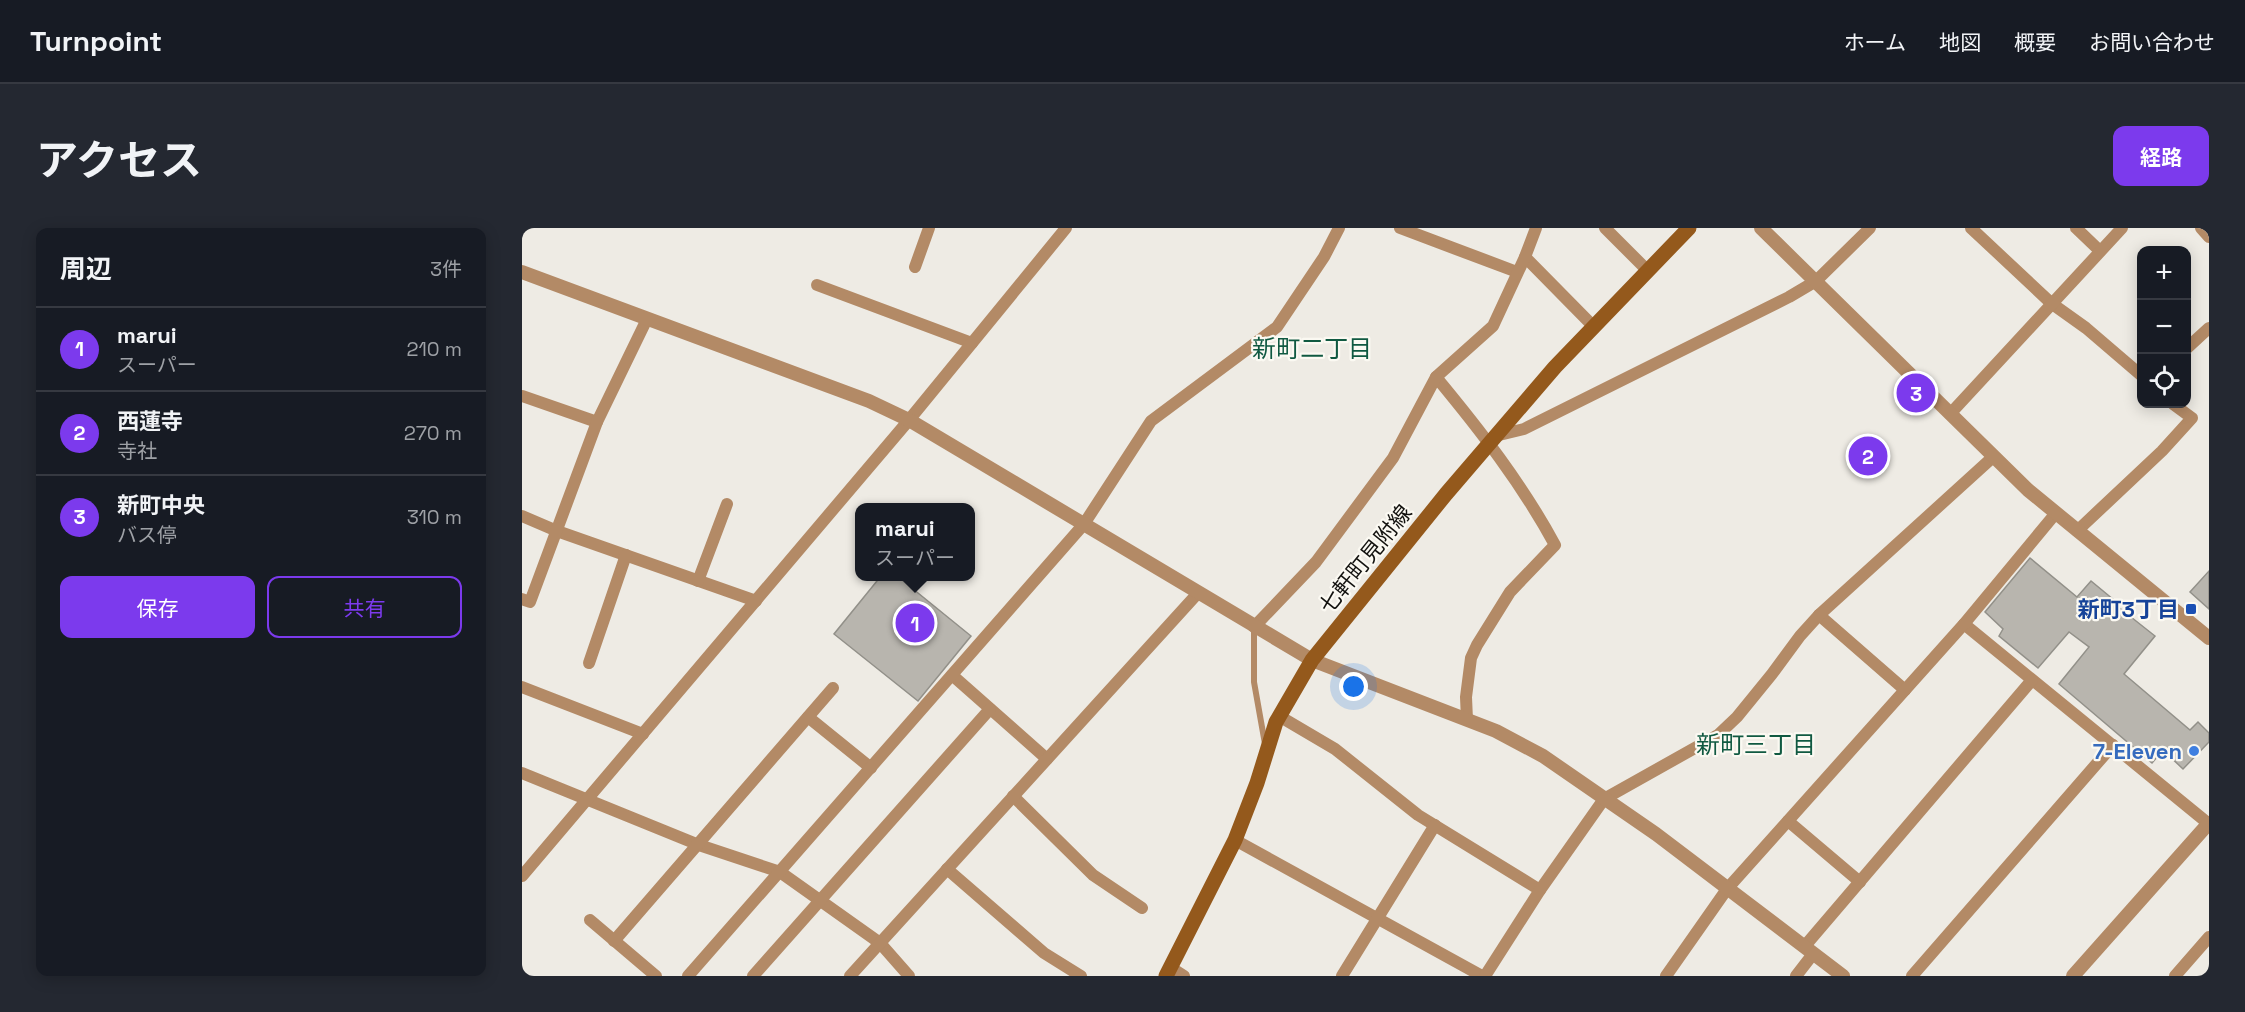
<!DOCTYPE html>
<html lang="ja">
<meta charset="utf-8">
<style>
body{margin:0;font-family:"Space Grotesk","Noto Sans JP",sans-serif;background:#242831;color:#f1f3f6}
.controls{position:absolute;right:18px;top:18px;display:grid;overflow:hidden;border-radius:12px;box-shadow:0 3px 15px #0003}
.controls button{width:54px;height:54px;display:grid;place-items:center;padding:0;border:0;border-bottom:2px solid #363941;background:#171b24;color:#f1f3f6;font:30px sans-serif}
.you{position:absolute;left:832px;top:459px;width:21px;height:21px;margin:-15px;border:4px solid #fff;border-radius:50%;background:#1a73e8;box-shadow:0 0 0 9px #1a73e833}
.badge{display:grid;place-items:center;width:39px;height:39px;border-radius:50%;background:#7c3aed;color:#fff;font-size:20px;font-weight:700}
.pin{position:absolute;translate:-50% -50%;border:3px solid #fff;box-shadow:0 2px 6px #0006}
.popup{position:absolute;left:333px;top:275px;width:120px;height:78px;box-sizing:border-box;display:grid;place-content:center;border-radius:12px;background:#171b24;filter:drop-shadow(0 2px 4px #0005);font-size:20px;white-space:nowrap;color:#9ea1a6}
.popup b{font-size:22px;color:#f1f3f6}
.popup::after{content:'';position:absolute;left:50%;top:100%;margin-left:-12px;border:12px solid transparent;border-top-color:#171b24}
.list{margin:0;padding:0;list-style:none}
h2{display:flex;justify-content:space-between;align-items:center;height:78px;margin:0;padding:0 24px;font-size:26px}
h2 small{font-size:20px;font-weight:400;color:#9ea1a6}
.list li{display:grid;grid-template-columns:39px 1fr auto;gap:18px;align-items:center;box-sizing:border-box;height:84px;padding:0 24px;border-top:2px solid #363941}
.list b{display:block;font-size:22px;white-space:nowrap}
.list p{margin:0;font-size:20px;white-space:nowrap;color:#9ea1a6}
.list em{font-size:20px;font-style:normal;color:#9ea1a6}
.actions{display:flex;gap:12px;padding:18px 24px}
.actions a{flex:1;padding:14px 0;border:2px solid #7c3aed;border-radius:12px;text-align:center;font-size:21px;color:#7c3aed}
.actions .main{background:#7c3aed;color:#fff}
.icon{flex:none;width:33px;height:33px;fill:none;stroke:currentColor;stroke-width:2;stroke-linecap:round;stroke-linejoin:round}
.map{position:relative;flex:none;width:1687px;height:748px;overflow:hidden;border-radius:12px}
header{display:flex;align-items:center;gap:36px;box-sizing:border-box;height:84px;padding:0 30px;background:#171b24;border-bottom:2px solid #363941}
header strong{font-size:28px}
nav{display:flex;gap:33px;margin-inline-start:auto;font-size:21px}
.intro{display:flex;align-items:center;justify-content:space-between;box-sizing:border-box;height:144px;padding:0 36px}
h1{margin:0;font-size:42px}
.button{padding:15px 27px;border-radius:12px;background:#7c3aed;color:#fff;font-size:21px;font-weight:700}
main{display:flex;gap:36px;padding:0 36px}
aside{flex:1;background:#171b24;border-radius:12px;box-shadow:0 3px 15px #0003}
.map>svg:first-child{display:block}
</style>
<header>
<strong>Turnpoint</strong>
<nav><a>ホーム</a><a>地図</a><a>概要</a><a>お問い合わせ</a></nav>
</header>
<div class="intro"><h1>アクセス</h1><a class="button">経路</a></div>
<main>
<aside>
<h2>周辺<small>3件</small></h2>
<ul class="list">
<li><span class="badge">1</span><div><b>marui</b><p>スーパー</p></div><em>210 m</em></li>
<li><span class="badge">2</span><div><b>西蓮寺</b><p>寺社</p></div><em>270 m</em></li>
<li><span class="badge">3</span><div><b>新町中央</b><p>バス停</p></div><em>310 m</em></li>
</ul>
<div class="actions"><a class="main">保存</a><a>共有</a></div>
</aside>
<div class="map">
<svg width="1687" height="748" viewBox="0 0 1687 748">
<rect width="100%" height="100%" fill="#eeebe4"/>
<!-- building -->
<g fill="#b8b5ae" stroke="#929089" stroke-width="1.5">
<polygon points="1508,330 1555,369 1569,353 1592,372 1590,374 1633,408 1602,446 1668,502 1676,494 1687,505 1687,514 1661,541 1641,522 1630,535 1537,456 1567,419 1547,404 1516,440 1477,408 1481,401 1463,384"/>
<polygon points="1687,343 1687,381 1668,364"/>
<polygon points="359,348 375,348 449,408 396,473 312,406"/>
</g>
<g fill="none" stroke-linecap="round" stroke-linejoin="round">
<!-- service -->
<polyline stroke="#b38a66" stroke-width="6" points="732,399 732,454 743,516"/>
<!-- minor -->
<g stroke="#b38a66" stroke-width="12">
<polyline points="878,0 995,44"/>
<polyline points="1083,0 1126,43"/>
<polyline points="1449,0 1529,75 1564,100 1620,148"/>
<polyline points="1554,0 1578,23"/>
<polyline points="1679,0 1687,9"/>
<polyline points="1003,29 1072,99"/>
<polyline points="393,39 407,0"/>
<polyline points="295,57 450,115"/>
<polyline points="1664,121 1687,100"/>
<path d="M914 149C958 202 1000 256 1033 317L988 364 955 417 949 430 944 469 945 492"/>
<polyline points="0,168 75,194"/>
<polyline points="1428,186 1600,0"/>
<polyline points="973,208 1002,201 1267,69 1294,53 1348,0"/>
<polyline points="0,288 35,303 234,373"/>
<polyline points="1555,303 1640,223 1670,190 1651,176"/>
<polyline points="176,353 205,276"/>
<polyline points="0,371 8,374 75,194 125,91"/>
<polyline points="1297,387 1383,462"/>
<polyline points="1442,396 1687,596"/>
<polyline points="732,399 794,334 871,230 914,149 971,98 1003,29 1014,0"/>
<polyline points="67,435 104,327"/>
<polyline points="430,447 525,531"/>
<polyline points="0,459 121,506"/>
<polyline points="757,488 813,521 896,587 1018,662"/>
<polyline points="286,489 349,540"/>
<polyline points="0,545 177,617 258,644 358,715 387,748"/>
<polyline points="491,568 571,647 620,680"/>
<polyline points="1266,593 1338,654"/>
<polyline points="713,612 960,748"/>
<polyline points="425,641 522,725 559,748"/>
<polyline points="0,648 387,192 544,0"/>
<polyline points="68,692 134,748"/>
<polyline points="92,713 311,460"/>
<polyline points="1282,719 1510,452"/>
<polyline points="648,739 662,748"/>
<polyline points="166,748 562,296 629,193 755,99 802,29 817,0"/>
<polyline points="231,748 468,481"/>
<polyline points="328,748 676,365"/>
<polyline points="820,748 913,597"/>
<polyline points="963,748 1018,662 1082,571 1196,507 1215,489 1250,446 1278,408 1297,387 1471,229"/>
<polyline points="1144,748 1205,661 1442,396 1534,285"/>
<polyline points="1274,748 1291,726"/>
<polyline points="1390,748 1591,517"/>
<polyline points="1653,748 1687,709"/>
</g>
<!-- tertiary -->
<g stroke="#b38a66" stroke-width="14">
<polyline points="1239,0 1506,262 1687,410"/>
<polyline points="0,44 347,173 387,192 790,432 974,503 1021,528 1134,606 1321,748"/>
<polyline points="1551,748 1687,595"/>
</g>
<!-- secondary -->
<polyline stroke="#94591c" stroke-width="15" points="644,748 713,612 735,555 754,494 790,432 924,266 1033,139 1167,0"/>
</g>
<!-- markers -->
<rect fill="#1a4fb4" stroke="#fbf9f2" stroke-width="2" x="1663" y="375" width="12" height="12" rx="3"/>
<circle fill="#3f7fe0" stroke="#fbf9f2" stroke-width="2" cx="1672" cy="523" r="6"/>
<g text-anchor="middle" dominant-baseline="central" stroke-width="4.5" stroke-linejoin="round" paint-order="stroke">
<!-- street labels -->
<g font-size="22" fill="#13120f" stroke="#fbf9f2">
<text transform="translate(843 331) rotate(-51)">七軒町見附線</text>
</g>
<!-- transit labels -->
<g font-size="22" font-weight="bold" fill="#164399" stroke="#fbf9f2" text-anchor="end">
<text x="1657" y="381">新町3丁目</text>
</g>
<!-- shop labels -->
<g font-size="22" font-weight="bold" fill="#366cbe" stroke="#fbf9f2" text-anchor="end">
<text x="1660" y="523">7-Eleven</text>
</g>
<!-- neighbourhood labels -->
<g font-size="24" fill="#105941" stroke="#fbf9f2">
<text x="790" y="120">新町二丁目</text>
<text x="1234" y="516">新町三丁目</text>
</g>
</g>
</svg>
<div class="controls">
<button>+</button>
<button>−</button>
<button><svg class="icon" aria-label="locate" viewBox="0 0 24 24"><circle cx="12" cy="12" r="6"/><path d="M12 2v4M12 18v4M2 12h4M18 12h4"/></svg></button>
</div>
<div class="you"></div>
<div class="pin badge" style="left:393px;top:395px">1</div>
<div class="popup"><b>marui</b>スーパー</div>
<div class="pin badge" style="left:1346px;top:228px">2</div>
<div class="pin badge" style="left:1394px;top:165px">3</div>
</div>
</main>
